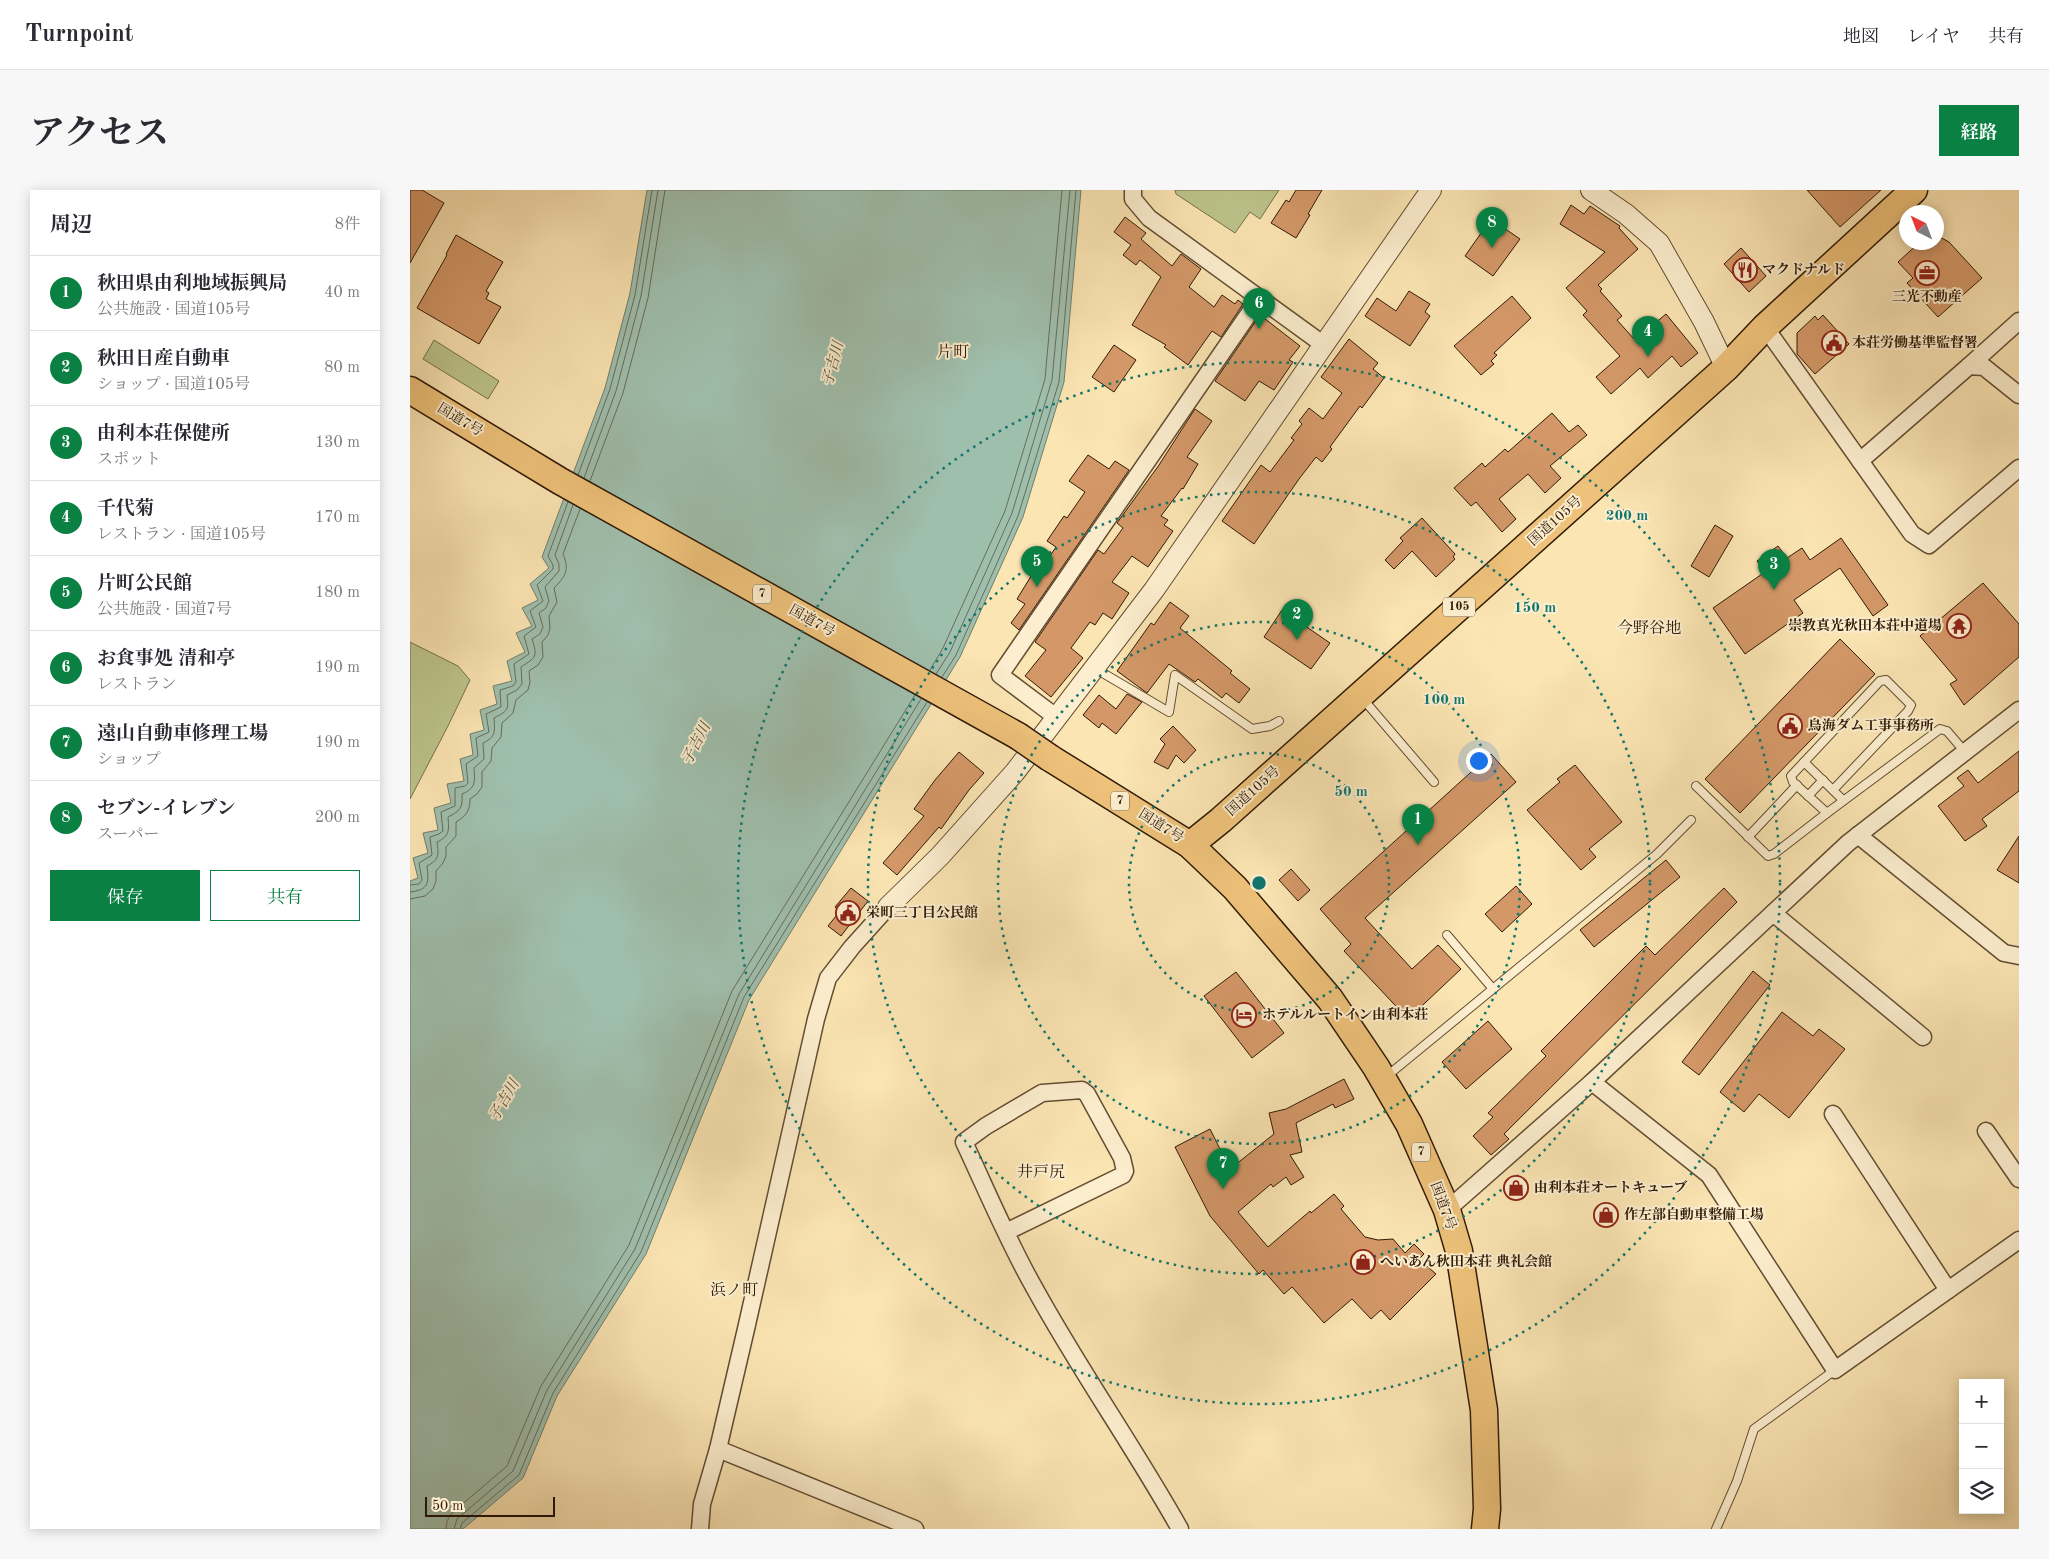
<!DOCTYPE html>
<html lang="ja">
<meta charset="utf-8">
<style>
body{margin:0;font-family:"Old Standard TT","Noto Serif JP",serif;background:#f7f7f7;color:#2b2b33}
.controls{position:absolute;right:15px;bottom:15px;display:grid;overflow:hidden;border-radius:0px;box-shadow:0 2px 12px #0003}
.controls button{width:45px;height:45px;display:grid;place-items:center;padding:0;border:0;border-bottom:1px solid #e1e1e2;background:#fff;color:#2b2b33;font:25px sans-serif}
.compass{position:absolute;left:1489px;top:15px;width:45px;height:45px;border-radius:50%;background:#fff;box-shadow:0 2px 12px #0003;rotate:318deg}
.scale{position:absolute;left:15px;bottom:12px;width:130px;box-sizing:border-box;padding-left:5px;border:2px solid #301a07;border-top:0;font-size:14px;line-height:18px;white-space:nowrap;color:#301a07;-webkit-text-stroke:4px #fceece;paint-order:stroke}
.you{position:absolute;left:1068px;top:570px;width:18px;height:18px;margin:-12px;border:4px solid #fff;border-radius:50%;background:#1a73e8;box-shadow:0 0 0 8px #1a73e833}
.badge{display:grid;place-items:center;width:32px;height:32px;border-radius:50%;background:#0b8043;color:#fff;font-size:16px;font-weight:700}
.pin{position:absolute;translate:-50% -41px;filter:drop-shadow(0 1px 2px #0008)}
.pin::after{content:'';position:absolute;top:26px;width:18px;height:15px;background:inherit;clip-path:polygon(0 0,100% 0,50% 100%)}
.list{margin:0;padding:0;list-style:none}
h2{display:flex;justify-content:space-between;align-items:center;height:65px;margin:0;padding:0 20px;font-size:21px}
h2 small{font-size:16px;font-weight:400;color:#7c7c81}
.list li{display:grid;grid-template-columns:32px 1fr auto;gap:15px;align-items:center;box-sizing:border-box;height:75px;padding:0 20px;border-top:1px solid #e1e1e2}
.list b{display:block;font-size:19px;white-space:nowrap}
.list p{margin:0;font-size:16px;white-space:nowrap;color:#7c7c81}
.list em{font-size:16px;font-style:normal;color:#7c7c81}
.actions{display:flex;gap:10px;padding:15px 20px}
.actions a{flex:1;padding:11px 0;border:1px solid #0b8043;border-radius:0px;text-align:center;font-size:18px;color:#0b8043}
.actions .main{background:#0b8043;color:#fff}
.icon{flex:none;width:28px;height:28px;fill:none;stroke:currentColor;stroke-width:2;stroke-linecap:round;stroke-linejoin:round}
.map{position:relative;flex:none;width:1609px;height:1339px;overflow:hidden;border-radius:0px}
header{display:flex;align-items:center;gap:30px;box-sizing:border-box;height:70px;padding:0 25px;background:#fff;border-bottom:1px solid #e1e1e2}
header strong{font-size:24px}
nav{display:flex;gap:28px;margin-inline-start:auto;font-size:18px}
.intro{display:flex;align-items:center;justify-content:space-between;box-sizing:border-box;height:120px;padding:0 30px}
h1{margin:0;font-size:35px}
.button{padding:12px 22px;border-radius:0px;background:#0b8043;color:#fff;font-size:18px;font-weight:700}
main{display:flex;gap:30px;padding:0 30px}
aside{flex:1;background:#fff;border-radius:0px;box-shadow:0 2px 12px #0003}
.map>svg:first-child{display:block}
</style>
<header>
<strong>Turnpoint</strong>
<nav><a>地図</a><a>レイヤ</a><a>共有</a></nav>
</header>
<div class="intro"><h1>アクセス</h1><a class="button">経路</a></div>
<main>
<aside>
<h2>周辺<small>8件</small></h2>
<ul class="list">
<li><span class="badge">1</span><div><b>秋田県由利地域振興局</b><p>公共施設 · 国道105号</p></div><em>40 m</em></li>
<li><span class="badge">2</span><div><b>秋田日産自動車</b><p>ショップ · 国道105号</p></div><em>80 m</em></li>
<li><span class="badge">3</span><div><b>由利本荘保健所</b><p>スポット</p></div><em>130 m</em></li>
<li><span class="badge">4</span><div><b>千代菊</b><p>レストラン · 国道105号</p></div><em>170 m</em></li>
<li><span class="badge">5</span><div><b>片町公民館</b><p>公共施設 · 国道7号</p></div><em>180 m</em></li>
<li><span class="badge">6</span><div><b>お食事処 清和亭</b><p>レストラン</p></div><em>190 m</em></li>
<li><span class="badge">7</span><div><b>遠山自動車修理工場</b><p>ショップ</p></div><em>190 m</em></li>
<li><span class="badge">8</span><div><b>セブン-イレブン</b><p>スーパー</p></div><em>200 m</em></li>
</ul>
<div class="actions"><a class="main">保存</a><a>共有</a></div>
</aside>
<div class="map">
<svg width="1609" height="1339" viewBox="0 0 1609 1339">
<rect width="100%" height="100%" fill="#fbe5b3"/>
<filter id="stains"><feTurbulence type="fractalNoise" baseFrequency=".004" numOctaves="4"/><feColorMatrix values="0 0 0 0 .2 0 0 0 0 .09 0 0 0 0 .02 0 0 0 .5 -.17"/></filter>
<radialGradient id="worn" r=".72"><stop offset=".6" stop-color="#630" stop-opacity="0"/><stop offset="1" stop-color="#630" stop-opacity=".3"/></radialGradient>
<!-- green -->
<g fill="#bdc58d" stroke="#76704a">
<polygon points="765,0 869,0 850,29 840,22 825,43 766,4"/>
<polygon points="24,150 89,191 78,209 13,169"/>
<polygon points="0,452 48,476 60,490 38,536 0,609"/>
</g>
<!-- water -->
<polygon fill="#9fbfad" stroke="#737d6b" points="237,0 671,0 654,192 613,327 550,467 339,810 236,1064 147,1206 113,1288 53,1339 0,1339 0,691 8,688 3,668 18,663 13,643 28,640 24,618 41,613 37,594 54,591 50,569 63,565 60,544 74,540 70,520 87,514 83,496 102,491 97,471 115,462 106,443 122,436 112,418 128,410 120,394 139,378 132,367 195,198 220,103"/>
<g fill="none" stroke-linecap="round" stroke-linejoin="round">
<!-- shore -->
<g stroke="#686c5a" stroke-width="1">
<polyline points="168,285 200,199 225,105 242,0"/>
<polyline points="174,288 206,201 231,106 248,0"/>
<polyline points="180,291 213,203 238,108 255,0"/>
<polyline points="520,480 533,458 595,321 635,189 652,0"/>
<polyline points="526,484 540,462 602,323 642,190 660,0"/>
<polyline points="532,487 546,465 608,326 649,192 666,0"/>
<polyline points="0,695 9,694 12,690 9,673 22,665 20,647 29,644 33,641 31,622 45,616 45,598 55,596 58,593 56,574 68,566 66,548 79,542 76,524 91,517 90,500 103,496 106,492 104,474 119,464 114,446 126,437 120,421 133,411 127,395 143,379 143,375 138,366 158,312"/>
<path d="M0 702C19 700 19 693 17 676 29 670 29 665 27 652 40 646 39 640 38 627 50 621 53 618 52 604 66 598 65 592 64 578L74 569 73 553C86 547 85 541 84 528 97 521 99 521 97 505L107 500 112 494 111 477C126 467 128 467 122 449L130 444 133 437 129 423 136 418 139 411 135 397 149 381V374L145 365 163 315"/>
<path d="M0 709 15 706 23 699 26 691V681L33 673 36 666V657L46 646V632C56 626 60 621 60 609L67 604 72 597V582L81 571 82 558 91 547 92 533 103 523 106 510 118 500 120 492 119 481 128 475 133 467 132 452 138 445 140 438 139 426 147 412 144 398C155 387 160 380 153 364L170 319"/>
<polyline points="36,1339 37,1331 42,1323 97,1276 131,1196 219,1055 322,801 505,505"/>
<polyline points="44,1339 47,1329 103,1281 137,1200 225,1059 329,804 511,509"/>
<polyline points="50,1339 52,1333 109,1285 143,1203 231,1062 334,807 517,512"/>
</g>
</g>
<!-- building -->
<g fill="#d49868" stroke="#301a07">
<polygon points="0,0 12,0 34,13 0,73"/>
<polygon points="886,0 912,0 898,24 900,25 886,48 861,33 876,10 879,12"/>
<polygon points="1397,0 1471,0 1430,37"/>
<polygon points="1161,15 1174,24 1180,16 1210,36 1209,38 1228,59 1188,95 1192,99 1190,101 1212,126 1207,130 1225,150 1256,124 1288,163 1271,177 1262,166 1238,188 1230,178 1201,204 1186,187 1210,166 1173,125 1177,121 1156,98 1195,62 1150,34"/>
<polygon points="715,27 736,43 731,49 762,76 771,64 791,79 779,97 804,117 812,105 825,114 828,110 833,114 811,147 802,141 778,175 754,157 756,155 722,135 751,87 730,70 726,75 713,65 721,55 704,42"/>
<polygon points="1081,29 1110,49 1083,86 1055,66"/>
<polygon points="46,45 93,72 76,101 79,103 76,109 91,117 69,154 7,118 37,65 36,64"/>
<polygon points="1526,45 1539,52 1572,88 1528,127 1497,93 1503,88 1488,72 1510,52 1526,52"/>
<polygon points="1331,58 1356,86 1339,102 1314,74"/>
<polygon points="999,101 1020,114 1015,122 1020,126 1000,156 955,126 967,108 986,121"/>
<polygon points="1102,106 1121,128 1084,163 1087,165 1081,171 1084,174 1071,185 1044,156"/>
<polygon points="850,125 890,156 879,170 883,172 864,200 849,191 835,211 805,191"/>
<polygon points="1413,125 1439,154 1405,184 1387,164 1387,143 1405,126 1408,130"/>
<polygon points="939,149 968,173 963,179 974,188 952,218 950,216 920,257 922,259 912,272 906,267 889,289 844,354 812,331 851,275 860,282 884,250 881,248 892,234 889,231 899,218 913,229 932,203 911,187"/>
<polygon points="704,155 726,170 704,202 682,187"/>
<polygon points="785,219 802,231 777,267 788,274 773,299 772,298 751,326 758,330 754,335 763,341 738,377 722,366 702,392 719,403 702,429 693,423 685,435 680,432 661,458 673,468 641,507 615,486 636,460 625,452 688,360 694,364 713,338 707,333 749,275"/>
<polygon points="1142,223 1159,242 1168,235 1177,245 1140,276 1151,288 1135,303 1118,284 1089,309 1106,329 1092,342 1066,312 1061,316 1044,298 1072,273 1075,277 1095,259 1098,262"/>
<polygon points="678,265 699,279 705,271 719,280 609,440 601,433 615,414 607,409 623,383 627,385 646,357 637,351 654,326 657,328 675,302 659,291"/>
<polygon points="1012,328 1045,364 1043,367 1045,369 1026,387 1002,361 984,379 975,370 993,351 990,348"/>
<polygon points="1305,335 1323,346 1299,387 1281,376"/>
<polygon points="1431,348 1478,415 1463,426 1430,378 1384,410 1393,423 1335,464 1303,418 1355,382 1347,371 1368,356 1377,368 1392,358 1400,370"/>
<polygon points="1573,393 1609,434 1609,467 1554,515 1540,494 1547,490 1510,446"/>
<polygon points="760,412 779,426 770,438 822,481 820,483 840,499 829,513 816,503 812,508 788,489 785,492 759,474 737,503 707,481 741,433 744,435"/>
<polygon points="872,420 920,453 901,479 854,447"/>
<polygon points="1430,449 1465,484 1330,623 1295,589"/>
<polygon points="717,504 732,512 706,544 692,533 689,538 673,525 689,505 706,519"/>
<polygon points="763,536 786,560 774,573 766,565 758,579 744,572 755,554 750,549"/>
<polygon points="1609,561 1609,601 1572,629 1577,636 1555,651 1528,616 1554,596 1547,588 1558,580 1568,593"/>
<polygon points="549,562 574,583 559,600 531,639 529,637 487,685 473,673 514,626 504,619 525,590"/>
<polygon points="1081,564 1106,592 955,728 1002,779 1028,755 1051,779 998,829 934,761 941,754 910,719"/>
<polygon points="1165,575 1212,632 1179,659 1186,667 1171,680 1117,620 1150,592 1147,589"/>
<polygon points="1609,646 1609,693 1587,680"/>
<polygon points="1256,670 1270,687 1184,757 1170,740"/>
<polygon points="881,679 900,700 888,711 869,690"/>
<polygon points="1106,696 1122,714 1092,742 1075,724"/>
<polygon points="441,698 458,711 431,746 418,736 430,721 425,717"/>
<polygon points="1314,698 1327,712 1094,944 1099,949 1081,965 1063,946 1083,927 1078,923 1136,866 1131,861 1236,756 1245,765"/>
<polygon points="1343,781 1360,795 1289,885 1272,872"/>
<polygon points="826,782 874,843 842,868 794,806"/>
<polygon points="1372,822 1403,846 1409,839 1435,859 1379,928 1349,904 1334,922 1310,902"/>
<polygon points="1078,831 1102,859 1056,899 1032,872"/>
<polygon points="934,889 944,909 925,918 923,914 886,933 892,962 880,965 894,987 881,995 876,987 863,997 861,994 828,1022 858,1057 900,1021 901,1023 924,1004 934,1016 931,1019 955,1047 968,1050 983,1049 995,1063 1004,1054 1014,1064 1009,1069 1026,1084 980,1130 971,1120 961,1129 942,1109 914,1133 882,1097 874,1104 853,1080 849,1084 800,1026 765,957 800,939 820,979 864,944 859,923 876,919"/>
</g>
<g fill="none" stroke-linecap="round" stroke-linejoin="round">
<defs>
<g id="service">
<polyline points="686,479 759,522 765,485 842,539 860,536 869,531"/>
<polyline points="953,509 1024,592"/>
<polyline points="1394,572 1433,610"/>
<polyline points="1286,596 1358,666 1364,664 1417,623"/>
<polyline points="1423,600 1498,521 1501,515 1476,490 1470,491 1381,586 1383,592 1417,623 1530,539 1537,541 1555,562"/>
<polyline points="1398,606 1413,590"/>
<polyline points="1338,647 1387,595"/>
<polyline points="1037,745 1083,799"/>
<polyline points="977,886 1247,664 1281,630"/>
<polyline points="1306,1339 1327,1291 1344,1239 1425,1180"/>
</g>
<g id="minor">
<polyline points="723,0 723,9 739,28 914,155"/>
<polyline points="1355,137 1502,344 1519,355 1609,278"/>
<polyline points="1559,176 1609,131"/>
<polyline points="1450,271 1559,176 1574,177 1609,205"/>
<polyline points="646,527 590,485 849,109"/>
<polyline points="1448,645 1594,763 1609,766"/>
<polyline points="1363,723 1513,847"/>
<polyline points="1182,892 1299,985 1425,1180 1609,1050"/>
<polyline points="1423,924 1538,1100"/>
<polyline points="1576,941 1609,989"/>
<polyline points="1037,1020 1182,892 1438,653 1609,520"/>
<path d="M596 1042 713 985 715 981 712 968 677 904 672 900 632 903 576 936 554 952C577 1001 598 1052 625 1099 670 1181 724 1257 770 1339"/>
<polyline points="308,1259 505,1339"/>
<polyline points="290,1339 292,1314 308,1259 336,1139 406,829 418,788 442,757 478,717"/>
</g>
<g id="tertiary">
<polyline points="1181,0 1216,24 1249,53 1294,132 1316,178"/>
<polyline points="478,717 530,666 605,582 744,400 1021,0"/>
</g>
<g id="trunk">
<polyline points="0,200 150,291 608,546"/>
<polyline points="640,568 780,655 825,698 920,809 966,877 999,934 1037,1020 1049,1061 1074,1220 1077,1319 1075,1339"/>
<polyline points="780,655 811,630 1316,178 1355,137 1504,0"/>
</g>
</defs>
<!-- service casing -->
<use href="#service" stroke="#634d32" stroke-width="10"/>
<!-- minor casing -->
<use href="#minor" stroke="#634d32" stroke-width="19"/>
<!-- tertiary casing -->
<use href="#tertiary" stroke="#634d32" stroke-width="22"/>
<!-- trunk casing -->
<use href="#trunk" stroke="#301a07" stroke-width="29"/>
<!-- service -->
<use href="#service" stroke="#fceece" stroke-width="8"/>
<!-- minor -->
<use href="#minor" stroke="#fceece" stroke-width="16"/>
<!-- tertiary -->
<use href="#tertiary" stroke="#fceece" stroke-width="20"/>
<!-- trunk -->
<use href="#trunk" stroke="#eec27a" stroke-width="26"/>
<defs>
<polyline id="trunk-bridge" points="608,546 640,568"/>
</defs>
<!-- trunk-bridge casing -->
<use href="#trunk-bridge" stroke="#301a07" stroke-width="29" stroke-linecap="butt"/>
<!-- trunk-bridge -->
<use href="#trunk-bridge" stroke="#eec27a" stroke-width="26"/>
</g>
<!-- distance rings -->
<g fill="none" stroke="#0f766e" stroke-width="2.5" stroke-dasharray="2.5 5">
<circle cx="849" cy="693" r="130"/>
<circle cx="849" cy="693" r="261"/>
<circle cx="849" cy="693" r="391"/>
<circle cx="849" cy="693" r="521"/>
</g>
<!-- icons -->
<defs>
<symbol id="restaurant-ring" viewBox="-11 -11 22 22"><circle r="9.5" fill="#fceece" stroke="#8f2418" stroke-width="1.5"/><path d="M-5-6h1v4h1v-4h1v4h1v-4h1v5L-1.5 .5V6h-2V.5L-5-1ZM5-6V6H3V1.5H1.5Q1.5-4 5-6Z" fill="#8f2418"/></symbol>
<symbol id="office-ring" viewBox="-11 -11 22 22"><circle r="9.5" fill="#fceece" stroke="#8f2418" stroke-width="1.5"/><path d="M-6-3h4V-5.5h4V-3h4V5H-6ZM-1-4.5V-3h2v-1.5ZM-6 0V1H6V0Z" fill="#8f2418"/></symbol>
<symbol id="civic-ring" viewBox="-11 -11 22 22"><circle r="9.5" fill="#fceece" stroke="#8f2418" stroke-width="1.5"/><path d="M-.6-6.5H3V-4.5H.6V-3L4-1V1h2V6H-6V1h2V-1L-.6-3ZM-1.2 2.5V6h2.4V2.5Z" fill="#8f2418"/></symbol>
<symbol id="temple-ring" viewBox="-11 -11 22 22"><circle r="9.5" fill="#fceece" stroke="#8f2418" stroke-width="1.5"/><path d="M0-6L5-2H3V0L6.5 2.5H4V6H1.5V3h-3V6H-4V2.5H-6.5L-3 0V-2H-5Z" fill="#8f2418"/></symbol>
<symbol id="hotel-ring" viewBox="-11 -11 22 22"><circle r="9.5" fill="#fceece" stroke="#8f2418" stroke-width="1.5"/><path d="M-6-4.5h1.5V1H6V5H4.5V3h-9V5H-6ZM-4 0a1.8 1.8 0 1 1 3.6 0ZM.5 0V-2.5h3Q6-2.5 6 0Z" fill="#8f2418"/></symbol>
<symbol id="shop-ring" viewBox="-11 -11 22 22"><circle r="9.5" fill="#fceece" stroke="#8f2418" stroke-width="1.5"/><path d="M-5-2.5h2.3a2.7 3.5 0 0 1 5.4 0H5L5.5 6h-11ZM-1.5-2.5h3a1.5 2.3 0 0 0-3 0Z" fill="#8f2418"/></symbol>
</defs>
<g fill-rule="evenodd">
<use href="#restaurant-ring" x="1321" y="66" width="28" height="28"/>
<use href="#office-ring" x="1503" y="69" width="28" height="28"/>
<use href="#civic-ring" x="1410" y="139" width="28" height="28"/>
<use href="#temple-ring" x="1535" y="422" width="28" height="28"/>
<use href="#civic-ring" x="1366" y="522" width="28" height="28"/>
<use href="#civic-ring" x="424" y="709" width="28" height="28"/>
<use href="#hotel-ring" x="820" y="811" width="28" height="28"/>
<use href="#shop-ring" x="1092" y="984" width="28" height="28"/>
<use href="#shop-ring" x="1182" y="1011" width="28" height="28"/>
<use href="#shop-ring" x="939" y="1058" width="28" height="28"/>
</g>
<g text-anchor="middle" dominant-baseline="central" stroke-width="4" stroke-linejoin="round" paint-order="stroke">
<!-- shield labels -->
<g fill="#fceece" stroke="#6d5a43" stroke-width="1">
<rect x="343" y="394.5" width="18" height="19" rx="4"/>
<rect x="1033" y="407.5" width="32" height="19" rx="4"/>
<rect x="701" y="601.5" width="18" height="19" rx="4"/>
<rect x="1002" y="952.5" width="18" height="19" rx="4"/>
</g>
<g font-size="12" font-weight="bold" fill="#301a07">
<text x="352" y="404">7</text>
<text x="1049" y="417">105</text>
<text x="710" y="611">7</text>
<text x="1011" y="962">7</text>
</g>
<!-- poi labels -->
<g font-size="14" font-weight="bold" fill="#301a07" stroke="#fceece" text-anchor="start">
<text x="1352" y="80">マクドナルド</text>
<text x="1517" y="107" text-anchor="middle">三光不動産</text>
<text x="1442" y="153">本荘労働基準監督署</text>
<text x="1532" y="436" text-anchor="end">崇教真光秋田本荘中道場</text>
<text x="1398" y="536">鳥海ダム工事事務所</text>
<text x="456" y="723">栄町三丁目公民館</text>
<text x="852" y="825">ホテルルートイン由利本荘</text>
<text x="1124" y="998">由利本荘オートキューブ</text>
<text x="1214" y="1025">作左部自動車整備工場</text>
<text x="970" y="1072">へいあん秋田本荘 典礼会館</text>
</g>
<!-- street labels -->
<g font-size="14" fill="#301a07" stroke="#fceece">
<text transform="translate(50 230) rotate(31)">国道7号</text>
<text transform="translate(1145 331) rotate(-42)">国道105号</text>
<text transform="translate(402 431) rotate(29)">国道7号</text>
<text transform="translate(843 601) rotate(-42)">国道105号</text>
<text transform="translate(751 636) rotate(32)">国道7号</text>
<text transform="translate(1033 1016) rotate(70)">国道7号</text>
</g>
<!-- water labels -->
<g font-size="15" font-style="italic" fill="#575441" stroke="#fceece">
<text transform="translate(424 174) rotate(-75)">子吉川</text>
<text transform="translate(287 554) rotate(-63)">子吉川</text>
<text transform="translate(95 911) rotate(-60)">子吉川</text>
</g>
<!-- quarter labels -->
<g font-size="16" fill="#301a07" stroke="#fceece">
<text x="543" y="163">片町</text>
<text x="1239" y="439">今野谷地</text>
<text x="631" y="983">井戸尻</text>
<text x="324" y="1101">浜ノ町</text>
</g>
</g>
<circle cx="849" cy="693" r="8" fill="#0f766e" stroke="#fceece" stroke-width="2.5"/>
<g font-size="15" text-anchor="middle" font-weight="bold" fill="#0f766e" stroke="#fceece" stroke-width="4" stroke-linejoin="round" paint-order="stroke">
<text x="1217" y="330">200 m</text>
<text x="1125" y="422">150 m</text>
<text x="1034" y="514">100 m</text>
<text x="941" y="606">50 m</text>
</g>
<rect width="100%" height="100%" filter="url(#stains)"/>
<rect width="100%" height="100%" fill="url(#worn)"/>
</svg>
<div class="controls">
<button>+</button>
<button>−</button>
<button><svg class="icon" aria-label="layers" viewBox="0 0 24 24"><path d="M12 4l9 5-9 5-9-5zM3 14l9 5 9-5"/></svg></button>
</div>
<svg class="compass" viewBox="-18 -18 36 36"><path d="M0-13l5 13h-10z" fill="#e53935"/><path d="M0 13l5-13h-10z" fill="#7c7c81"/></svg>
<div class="scale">50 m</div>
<div class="you"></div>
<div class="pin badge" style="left:1008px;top:655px">1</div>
<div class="pin badge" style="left:887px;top:450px">2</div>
<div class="pin badge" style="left:1364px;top:400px">3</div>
<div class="pin badge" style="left:1238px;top:167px">4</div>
<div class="pin badge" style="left:627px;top:397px">5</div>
<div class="pin badge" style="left:849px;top:139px">6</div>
<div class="pin badge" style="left:813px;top:999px">7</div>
<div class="pin badge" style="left:1082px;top:58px">8</div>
</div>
</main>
